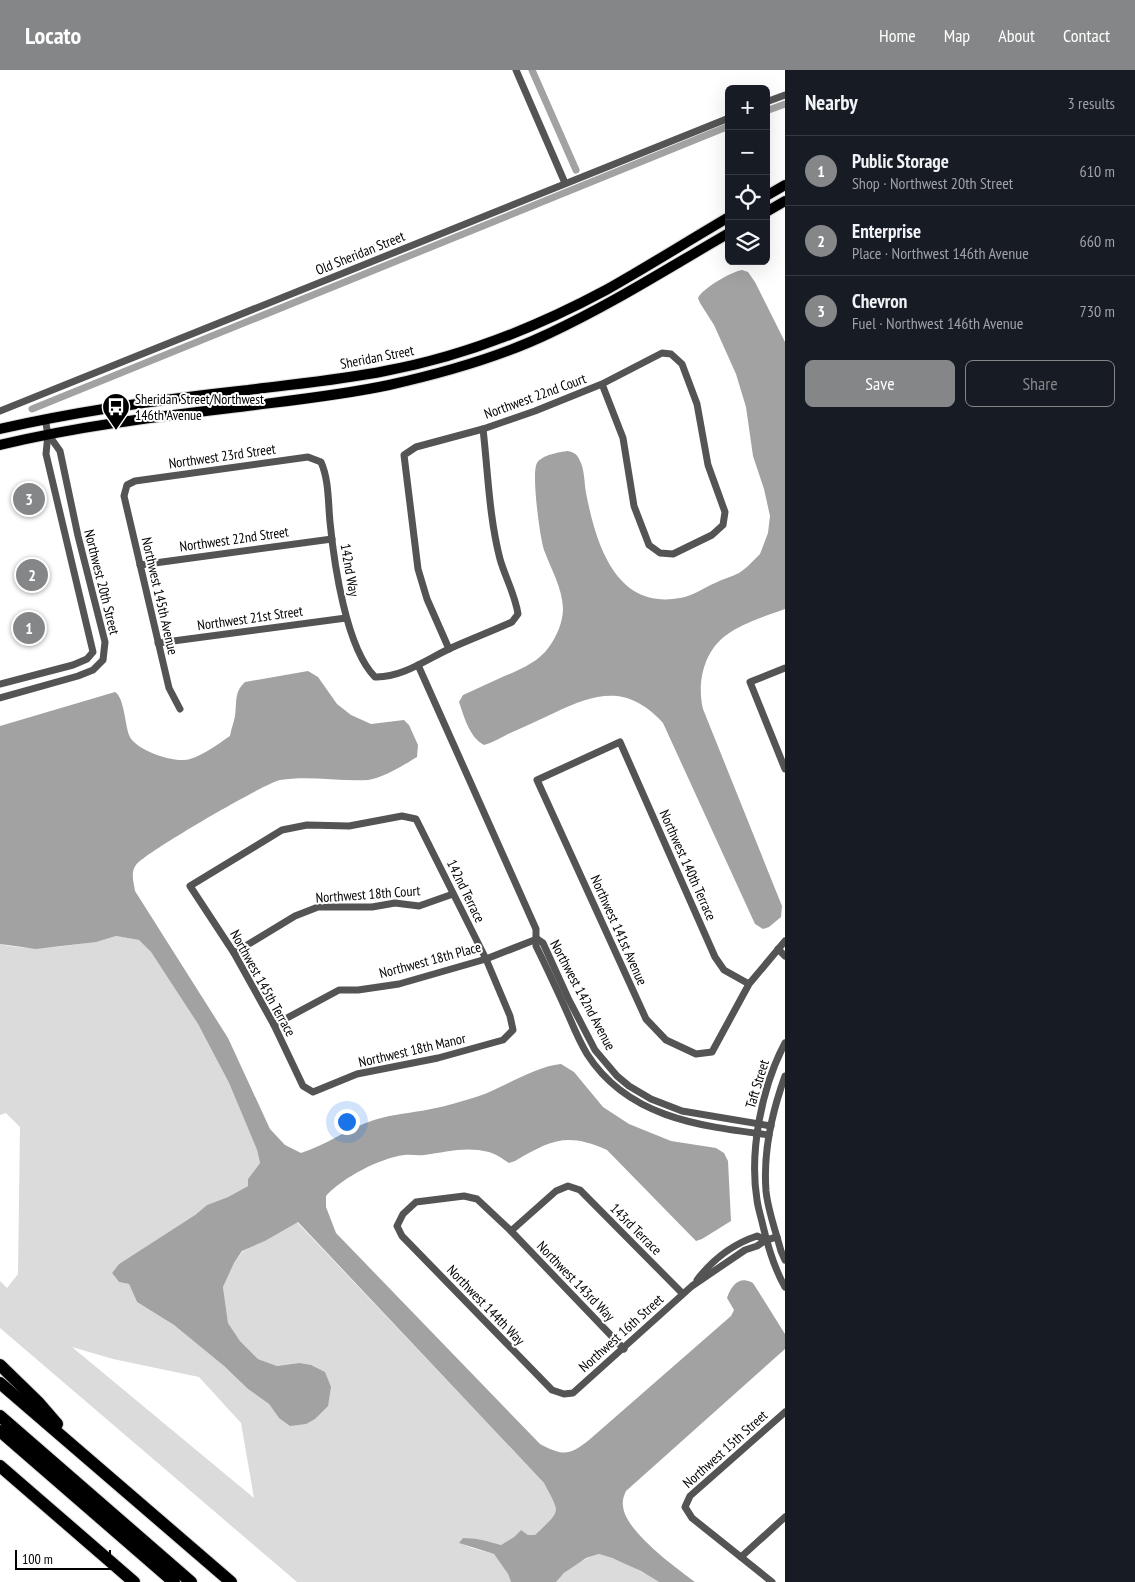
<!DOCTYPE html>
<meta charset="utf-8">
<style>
body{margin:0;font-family:"PT Sans Narrow",sans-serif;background:#242831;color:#f1f3f6}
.controls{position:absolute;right:15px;top:15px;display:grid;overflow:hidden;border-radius:8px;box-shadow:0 5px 20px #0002}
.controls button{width:45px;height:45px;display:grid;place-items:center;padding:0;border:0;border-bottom:1px solid #363941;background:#171b24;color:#f1f3f6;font:25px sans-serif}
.scale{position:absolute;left:15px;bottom:12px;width:96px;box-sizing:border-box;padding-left:5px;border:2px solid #000;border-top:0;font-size:14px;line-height:18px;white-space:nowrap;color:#000;-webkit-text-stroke:4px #fff;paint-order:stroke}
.you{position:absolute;left:346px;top:1051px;width:18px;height:18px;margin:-12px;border:4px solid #fff;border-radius:50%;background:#1a73e8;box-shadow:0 0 0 8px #1a73e833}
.badge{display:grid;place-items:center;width:32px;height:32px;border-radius:50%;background:#858687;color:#fff;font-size:16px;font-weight:700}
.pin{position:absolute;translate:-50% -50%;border:2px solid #fff;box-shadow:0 1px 5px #0006}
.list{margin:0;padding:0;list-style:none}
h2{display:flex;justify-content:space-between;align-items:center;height:65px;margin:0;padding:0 20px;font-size:21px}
h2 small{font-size:16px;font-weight:400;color:#9ea1a6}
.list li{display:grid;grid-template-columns:32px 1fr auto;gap:15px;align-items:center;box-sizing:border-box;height:70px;padding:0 20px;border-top:1px solid #363941}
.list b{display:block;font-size:19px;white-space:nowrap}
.list p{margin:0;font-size:16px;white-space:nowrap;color:#9ea1a6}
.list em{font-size:16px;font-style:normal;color:#9ea1a6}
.actions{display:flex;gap:10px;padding:15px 20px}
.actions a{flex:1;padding:11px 0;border:1px solid #858687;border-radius:8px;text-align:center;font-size:18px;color:#858687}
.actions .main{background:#858687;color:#fff}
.icon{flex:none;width:28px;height:28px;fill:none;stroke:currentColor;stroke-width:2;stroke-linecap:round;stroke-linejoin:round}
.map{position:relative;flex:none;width:785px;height:1512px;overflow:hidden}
header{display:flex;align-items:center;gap:30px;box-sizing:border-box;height:70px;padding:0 25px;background:#858687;color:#fff}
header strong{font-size:24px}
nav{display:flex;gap:28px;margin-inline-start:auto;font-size:18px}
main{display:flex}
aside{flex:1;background:#171b24}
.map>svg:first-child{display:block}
</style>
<header>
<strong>Locato</strong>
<nav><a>Home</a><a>Map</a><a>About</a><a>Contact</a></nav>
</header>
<main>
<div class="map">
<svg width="785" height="1512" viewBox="0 0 785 1512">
<rect width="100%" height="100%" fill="#fff"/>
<!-- green -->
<g fill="#dbdbdb" fill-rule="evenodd">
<path d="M116 866 139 870 151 882 198 954 229 1013 257 1080 260 1093 248 1109V1116L228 1127 207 1135 195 1145 119 1194 112 1203 119 1212 129 1214 137 1232 174 1255 224 1296 248 1319 269 1334 279 1348 299 1293 277 1296 258 1289 240 1271 228 1253 223 1217 234 1193 243 1181 265 1171 297 1152 544 1413C561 1447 561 1438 535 1465H528L521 1460 514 1467 501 1475C487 1471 478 1468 463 1468L460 1473 472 1478 494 1484 508 1504 511 1512H297L0 1258V1211L7 1218 18 1204 20 1057 6 1043 0 1045V874C33 883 83 875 116 866ZM72 1277 113 1289 199 1307 241 1353 254 1428Z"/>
<path d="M599 1484C620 1490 641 1500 659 1512H556C567 1498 582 1489 599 1484Z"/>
</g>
<!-- water -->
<g fill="#a2a2a2">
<path d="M742 200 748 202 755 212 785 272V539C766 546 742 553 725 566 703 583 697 614 703 639L782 836 781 847 769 857 763 859 755 854 663 653C627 614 597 623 554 643 539 650 524 657 508 664 500 668 492 673 484 675 469 667 464 646 459 632L463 625C475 620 486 614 498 609 516 601 537 594 549 577 557 566 563 552 563 538 562 517 551 499 544 480 540 468 531 403 537 393 542 385 559 382 568 381 573 382 577 384 579 389 585 399 584 412 586 423 596 473 615 540 680 528 693 526 703 518 715 513 723 509 731 507 739 503L747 497 760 484 768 463 770 446 764 419 753 386 746 337 736 304 714 255 700 233 698 228C703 218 731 202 742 200Z"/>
<path d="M308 601 318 607 337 634 351 645 371 654 404 650 409 655 418 675 417 687C404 695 383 708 368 710 339 712 310 705 280 710 265 713 144 783 136 795 130 803 134 813 135 821L228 968 270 1059 285 1075 301 1083C327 1075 348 1058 374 1050 393 1044 412 1043 431 1039 447 1036 463 1031 479 1026 505 1017 533 997 561 994L574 1002 603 1037 629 1054 671 1071 716 1078 724 1083 728 1091 731 1151 702 1169 696 1171 607 1080C567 1062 551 1070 515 1091L509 1093C503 1089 496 1084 489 1082 466 1076 446 1082 424 1085 417 1086 411 1084 404 1085 380 1088 342 1108 326 1126V1137L336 1163 540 1374C563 1386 569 1386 589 1370L731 1246 734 1240 727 1228C731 1215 740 1205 753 1213L785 1264V1279L626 1421C624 1425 622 1431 623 1436 625 1461 675 1497 695 1512H659L641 1501 612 1488 599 1484 586 1488 564 1503 556 1512H511L508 1504 494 1484 459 1473 463 1468C479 1468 486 1471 501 1475L514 1467 521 1460 528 1465H535C561 1439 561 1446 544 1413L298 1152 265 1171 242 1181 234 1193 223 1217 228 1253 240 1271 258 1289 277 1296 299 1293 311 1295 325 1302 331 1317 328 1336 315 1349 306 1354 290 1356 279 1348 269 1334 248 1319 224 1296 174 1255 137 1232 129 1214 119 1212 112 1203 119 1194 195 1145 207 1135 228 1127 248 1116V1109L260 1093 257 1080 229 1013 198 954 151 882 139 870 116 866 96 872 36 879 0 874V656L115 622C124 627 125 654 129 665 134 680 175 694 190 689 204 685 218 674 230 666 231 659 234 652 235 646 237 632 234 622 245 612Z"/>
</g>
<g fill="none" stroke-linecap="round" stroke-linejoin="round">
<!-- canal -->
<g stroke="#a2a2a2" stroke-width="7">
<polyline points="532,0 576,100"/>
<polyline points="766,41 785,34"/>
<polyline points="32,339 729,56"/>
</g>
<defs>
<g id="primary">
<polyline points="766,126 785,115"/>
<polyline points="766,142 785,131"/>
<path d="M0 359C82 340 164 329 248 320 294 314 340 310 385 301 462 287 537 257 606 220 647 197 688 171 729 147"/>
<path d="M0 375C82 355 164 346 247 336 295 330 342 325 389 315 443 303 500 287 550 263 612 234 670 197 729 163"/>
</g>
<g id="motorway">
<polyline points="0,1295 38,1332 57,1354"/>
<polyline points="0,1313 231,1512"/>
<polyline points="0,1346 191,1512"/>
<polyline points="0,1361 174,1512"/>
<polyline points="0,1396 134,1512"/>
</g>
</defs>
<!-- primary casing -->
<use href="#primary" stroke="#dbdbdb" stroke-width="12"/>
<!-- motorway casing -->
<use href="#motorway" stroke="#dbdbdb" stroke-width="14"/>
<!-- minor -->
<g stroke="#545454" stroke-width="7">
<polyline points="516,0 565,113"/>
<polyline points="766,32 785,25"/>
<polyline points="0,341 729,48"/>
<polyline points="140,495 332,469"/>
<polyline points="158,573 346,548"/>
<polyline points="449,579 427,529 418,499 404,385 416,377 483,359 535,341 602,314 662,283 671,284 682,294 697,334 708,395 725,442 723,455 712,465 673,484 660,483 649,475 634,436 623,368 602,314"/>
<path d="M418 595 536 859V876C547 898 557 920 567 942 573 956 579 971 587 984 628 1048 700 1056 769 1065"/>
<polyline points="785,598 750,612 785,699"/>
<polyline points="0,614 73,595 87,589 93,582 46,384 48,364 45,349"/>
<polyline points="0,628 78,606 93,600 103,590 105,572 78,466 60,381 48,364"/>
<path d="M180 639 169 618 124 426 127 415 135 411 308 387 321 392C329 410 328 432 330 452 334 493 346 578 375 607 402 608 427 589 451 578 471 569 492 561 512 552L518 544C515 524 505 507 500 489 489 447 488 402 483 359"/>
<polygon points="402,746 416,749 486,889 510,946 513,960 503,970 438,988 357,1004 313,1022 303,1016 274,955 234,883 190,816 282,760 307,755 349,756"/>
<polyline points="537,869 543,873 568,928 595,980 617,1006 629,1016 651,1029 682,1041 771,1056"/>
<polyline points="778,879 785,886"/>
<polyline points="234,883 295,846 318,837 372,837 395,833 419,836 453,824"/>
<polyline points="749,914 724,900 715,887 620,672 537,710 646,949 666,970 696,984 712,982 749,914 785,871"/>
<polyline points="274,955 339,920 358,920 399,914 486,889 537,869"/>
<path d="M785 973C762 1016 749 1081 757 1130 758 1138 761 1147 763 1156 768 1177 774 1198 785 1217"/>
<path d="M785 1006C772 1042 763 1082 766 1121 768 1141 776 1162 781 1181L785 1190"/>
<polyline points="511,1161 624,1279"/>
<path d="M697 1210C713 1189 733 1174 757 1166L766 1170"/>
<polyline points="683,1224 580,1120 568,1116 556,1121 511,1161 477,1129 464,1126 416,1132 403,1144 397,1156 402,1166 552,1320 564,1324 573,1323 692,1216 745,1180 757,1176 766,1170 777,1167"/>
<polyline points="741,1487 785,1447"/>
<polyline points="772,1512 692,1448 685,1437 690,1426 785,1342"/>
</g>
<!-- primary -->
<use href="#primary" stroke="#000" stroke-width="10"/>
<!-- motorway -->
<use href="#motorway" stroke="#000" stroke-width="12"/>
</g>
<!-- icons -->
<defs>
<symbol id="bus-pin" viewBox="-11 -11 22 30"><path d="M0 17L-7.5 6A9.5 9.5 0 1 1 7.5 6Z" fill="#000" stroke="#fff"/><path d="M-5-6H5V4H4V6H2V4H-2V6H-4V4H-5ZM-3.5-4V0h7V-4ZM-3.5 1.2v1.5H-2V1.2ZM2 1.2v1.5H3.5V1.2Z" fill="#fff"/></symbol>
</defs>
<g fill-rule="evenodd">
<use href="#bus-pin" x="100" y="321" width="32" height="43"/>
</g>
<g text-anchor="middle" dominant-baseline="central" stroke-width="4" stroke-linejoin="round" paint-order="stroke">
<!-- street labels -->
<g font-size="14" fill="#000" stroke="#fff">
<text transform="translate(360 183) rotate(-22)">Old Sheridan Street</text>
<text transform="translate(377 287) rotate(-11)">Sheridan Street</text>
<text transform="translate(535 326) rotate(-20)">Northwest 22nd Court</text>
<text transform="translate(222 386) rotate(-8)">Northwest 23rd Street</text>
<text transform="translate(234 469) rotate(-8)">Northwest 22nd Street</text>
<text transform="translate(350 500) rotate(80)">142nd Way</text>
<text transform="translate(102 512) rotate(76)">Northwest 20th Street</text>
<text transform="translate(160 526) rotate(77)">Northwest 145th Avenue</text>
<text transform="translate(250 548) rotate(-8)">Northwest 21st Street</text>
<text transform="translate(688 795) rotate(66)">Northwest 140th Terrace</text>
<text transform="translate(466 821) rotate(64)">142nd Terrace</text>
<text transform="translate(368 824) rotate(-4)">Northwest 18th Court</text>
<text transform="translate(619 860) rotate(66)">Northwest 141st Avenue</text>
<text transform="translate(430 890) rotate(-15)">Northwest 18th Place</text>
<text transform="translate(263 913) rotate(61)">Northwest 145th Terrace</text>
<text transform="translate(583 925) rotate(62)">Northwest 142nd Avenue</text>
<text transform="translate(412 980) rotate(-13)">Northwest 18th Manor</text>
<text transform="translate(757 1014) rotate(-73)">Taft Street</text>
<text transform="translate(636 1159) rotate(45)">143rd Terrace</text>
<text transform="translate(576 1211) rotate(46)">Northwest 143rd Way</text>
<text transform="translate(486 1235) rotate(46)">Northwest 144th Way</text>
<text transform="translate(621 1263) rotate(-42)">Northwest 16th Street</text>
<text transform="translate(725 1379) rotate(-42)">Northwest 15th Street</text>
</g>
<!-- poi labels -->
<g font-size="14" fill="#000" stroke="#fff" text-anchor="start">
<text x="135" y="329">Sheridan Street/Northwest<tspan x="135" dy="16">146th Avenue</tspan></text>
</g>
</g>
</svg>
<div class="controls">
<button>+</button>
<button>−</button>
<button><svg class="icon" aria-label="locate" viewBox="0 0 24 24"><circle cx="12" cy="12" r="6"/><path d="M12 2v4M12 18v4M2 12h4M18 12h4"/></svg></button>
<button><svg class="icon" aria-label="layers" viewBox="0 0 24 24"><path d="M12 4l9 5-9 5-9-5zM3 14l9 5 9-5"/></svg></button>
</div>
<div class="scale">100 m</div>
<div class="you"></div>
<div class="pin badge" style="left:29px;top:558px">1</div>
<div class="pin badge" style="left:32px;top:505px">2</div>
<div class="pin badge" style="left:29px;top:429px">3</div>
</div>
<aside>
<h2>Nearby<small>3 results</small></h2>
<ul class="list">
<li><span class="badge">1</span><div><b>Public Storage</b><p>Shop · Northwest 20th Street</p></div><em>610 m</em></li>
<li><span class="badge">2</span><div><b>Enterprise</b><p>Place · Northwest 146th Avenue</p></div><em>660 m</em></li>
<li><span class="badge">3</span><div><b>Chevron</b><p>Fuel · Northwest 146th Avenue</p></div><em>730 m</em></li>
</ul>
<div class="actions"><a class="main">Save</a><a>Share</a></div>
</aside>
</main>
